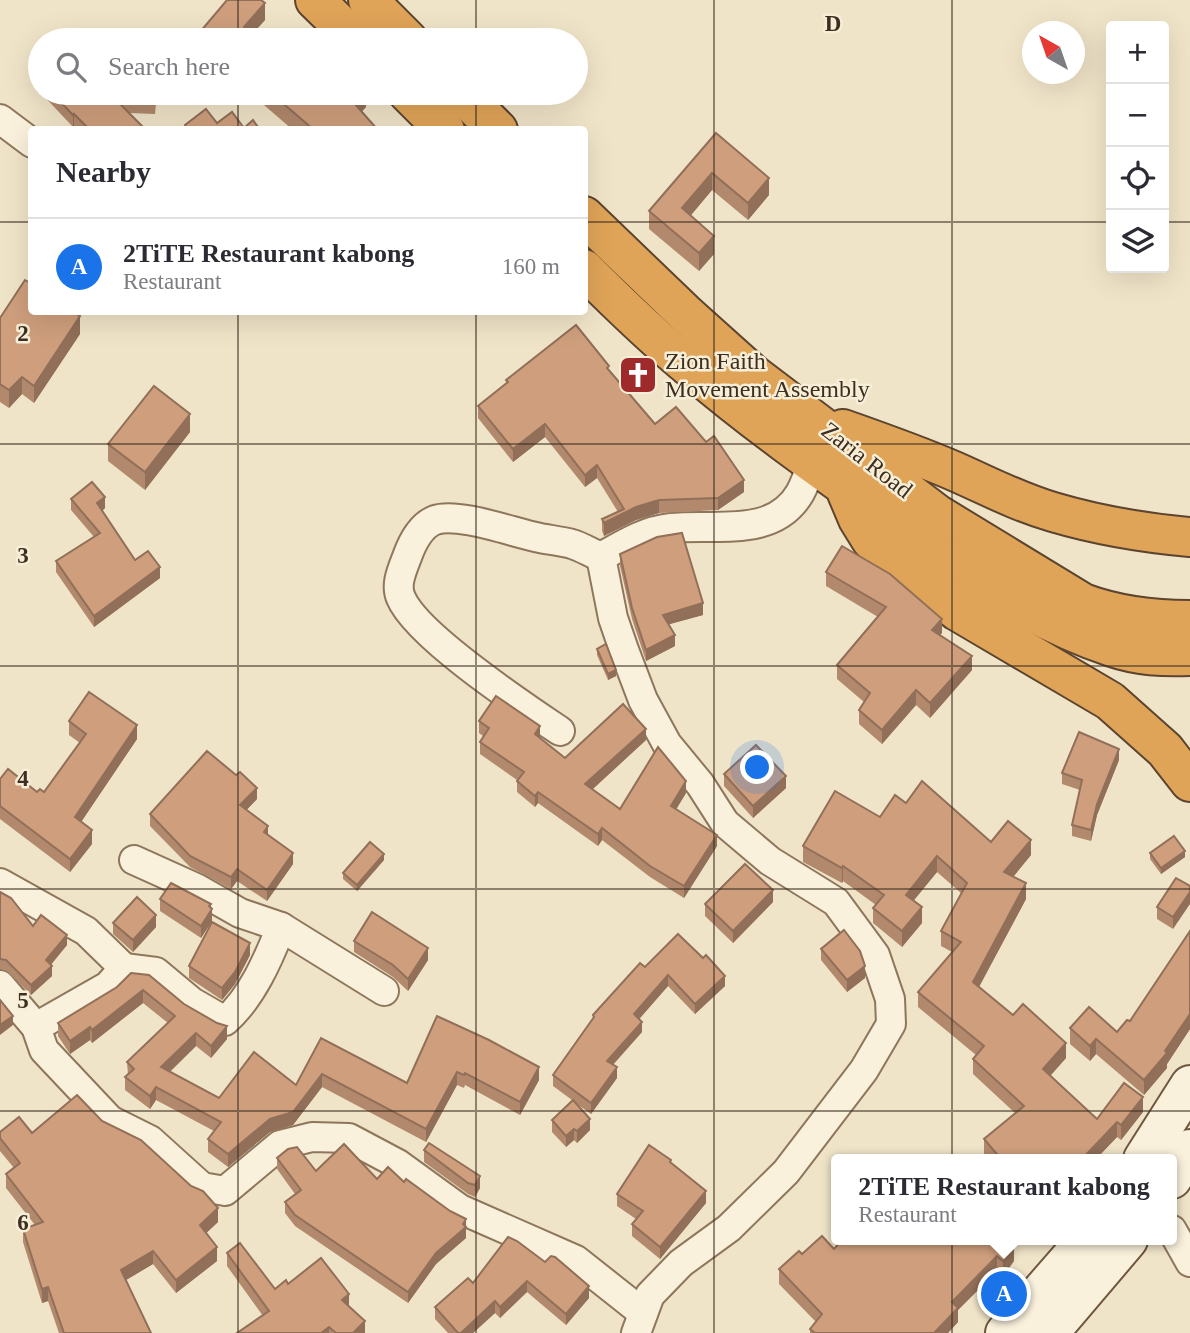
<!DOCTYPE html>
<meta charset="utf-8">
<style>
body{margin:0;font-family:Georgia,serif;background:#f7f7f7;color:#2b2b33}
.controls{position:absolute;right:21px;top:21px;display:grid;overflow:hidden;border-radius:7px;box-shadow:0 7px 28px #0002}
.controls button{width:63px;height:63px;display:grid;place-items:center;padding:0;border:0;border-bottom:2px solid #e1e1e2;background:#fff;color:#2b2b33;font:35px sans-serif}
.compass{position:absolute;left:1022px;top:21px;width:63px;height:63px;border-radius:50%;background:#fff;box-shadow:0 7px 28px #0002;rotate:320deg}
.you{position:absolute;left:758px;top:768px;width:24px;height:24px;margin:-18px;border:5px solid #fff;border-radius:50%;background:#1a73e8;box-shadow:0 0 0 10px #1a73e833}
.badge{display:grid;place-items:center;width:46px;height:46px;border-radius:50%;background:#1a73e8;color:#fff;font-size:23px;font-weight:700}
.pin{position:absolute;translate:-50% -50%;border:4px solid #fff;box-shadow:0 2px 7px #0006}
.popup{position:absolute;left:831px;top:1154px;width:346px;height:91px;box-sizing:border-box;display:grid;place-content:center;border-radius:7px;background:#fff;filter:drop-shadow(0 2px 5px #0005);font-size:23px;white-space:nowrap;color:#7c7c81}
.popup b{font-size:26px;color:#2b2b33}
.popup::after{content:'';position:absolute;left:50%;top:100%;margin-left:-14px;border:14px solid transparent;border-top-color:#fff}
.list{margin:0;padding:0;list-style:none}
h2{display:flex;justify-content:space-between;align-items:center;height:91px;margin:0;padding:0 28px;font-size:30px}
h2 small{font-size:23px;font-weight:400;color:#7c7c81}
.list li{display:grid;grid-template-columns:46px 1fr auto;gap:21px;align-items:center;box-sizing:border-box;height:98px;padding:0 28px;border-top:2px solid #e1e1e2}
.list b{display:block;font-size:26px;white-space:nowrap}
.list p{margin:0;font-size:23px;white-space:nowrap;color:#7c7c81}
.list em{font-size:23px;font-style:normal;color:#7c7c81}
.icon{flex:none;width:38px;height:38px;fill:none;stroke:currentColor;stroke-width:2;stroke-linecap:round;stroke-linejoin:round}
.map{position:relative;flex:none;width:1190px;height:1333px;overflow:hidden}
.search{position:absolute;background:#fff;box-shadow:0 7px 28px #0002;left:28px;top:28px;width:560px;height:77px;display:flex;align-items:center;gap:18px;box-sizing:border-box;padding:0 24px;border-radius:38px;color:#7c7c81;font-size:26px}
.panel{position:absolute;background:#fff;box-shadow:0 7px 28px #0002;left:28px;top:126px;width:560px;height:189px;border-radius:7px}
.map>svg:first-child{display:block}
</style>
<div class="map">
<svg width="1190" height="1333" viewBox="0 0 1190 1333">
<rect width="100%" height="100%" fill="#f0e4c8"/>
<g fill="none" stroke-linecap="round" stroke-linejoin="round">
<defs>
<g id="street">
<polyline points="0,119 32,143"/>
<polyline points="601,557 613,618 624,650 643,700 667,744 700,784 725,823 770,861 836,902 875,955 890,999 891,1024 864,1070 786,1172 729,1228 681,1263 650,1295 636,1333"/>
<path d="M560 731C523 706 417 636 401 598 395 585 402 570 407 557 412 543 420 526 435 520 459 512 514 533 540 538 550 540 561 541 572 544 582 547 591 553 601 557 624 544 644 531 671 528 715 523 773 539 800 493 805 484 809 472 812 462"/>
<polyline points="0,883 86,931 124,968"/>
<polyline points="281,927 384,991"/>
<polyline points="0,985 36,1027 44,1050 110,1120 150,1140 202,1187 225,1191 280,1145 312,1137 349,1138 398,1164 460,1209 576,1260 643,1313"/>
<path d="M36 1027 108 986 124 968 156 972 192 1002 225 1021C252 997 268 960 281 927L240 913 196 888 134 860"/>
<polyline points="1172,1230 1190,1262"/>
</g>
<g id="secondary">
<polyline points="1143,1159 1190,1085"/>
<polyline points="1172,1179 1190,1149"/>
<polyline points="1005,1333 1086,1240"/>
<polyline points="1049,1333 1128,1240"/>
</g>
<g id="highway">
<polyline points="315,0 356,40"/>
<polyline points="368,0 408,40"/>
<polyline points="408,93 445,130"/>
<polyline points="461,93 498,130"/>
<path d="M584 216 687 315 754 375 937 514 1083 603C1118 616 1153 620 1190 620"/>
<path d="M584 269C619 304 655 339 693 370 755 423 822 470 888 517 957 567 1029 620 1112 647 1138 656 1163 657 1190 656"/>
<path d="M843 429C880 442 917 455 954 471 986 485 1018 502 1053 512 1097 525 1144 533 1190 537"/>
<polyline points="847,493 858,519 871,540 897,563 957,611 1110,701 1165,750 1190,782"/>
</g>
</defs>
<!-- street casing -->
<use href="#street" stroke="#8d765c" stroke-width="32"/>
<!-- secondary casing -->
<use href="#secondary" stroke="#6f573f" stroke-width="42"/>
<!-- highway casing -->
<use href="#highway" stroke="#5b4430" stroke-width="42"/>
<!-- street -->
<use href="#street" stroke="#faf1dc" stroke-width="28"/>
<!-- secondary -->
<use href="#secondary" stroke="#faf1dc" stroke-width="38"/>
<!-- highway -->
<use href="#highway" stroke="#e0a458" stroke-width="38"/>
</g>
<!-- wall -->
<g fill="#b2896c">
<polygon points="265,20 252,34 260,40 200,40 200,32"/>
<polygon points="40,71 40,92 36,87 36,75"/>
<polygon points="41,93 157,93 155,114 129,113 146,130 78,130 74,126 73,127"/>
<polygon points="250,93 366,93 366,107 362,111 378,130 293,130"/>
<polygon points="716,133 769,195 748,220 712,190 690,216 714,254 699,271 649,229 649,211"/>
<polygon points="0,318 80,334 34,403 22,394 9,408 0,402"/>
<polygon points="609,371 655,424 744,492 718,510 659,513 636,520 604,536 602,531 602,519 618,512 597,478 585,487 545,437 513,462 478,418 478,406 506,384 506,380"/>
<polygon points="190,432 145,490 108,461 108,444"/>
<polygon points="71,499 105,508 102,511 135,560 160,578 94,627 56,572 56,561 94,537 71,510"/>
<polygon points="620,554 703,615 669,624 675,646 646,661 632,619 620,566"/>
<polygon points="826,572 942,633 940,635 972,670 930,718 916,705 882,744 859,724 859,710 864,702 837,679 837,665 878,617 826,586"/>
<polygon points="597,649 616,676 608,680 597,655"/>
<polygon points="69,721 137,739 81,822 92,844 70,872 0,819 0,779 37,792 44,792 80,743 69,735"/>
<polygon points="479,721 540,738 565,758 646,740 593,789 620,809 686,793 676,809 717,846 684,898 650,877 602,840 598,846 538,803 535,807 517,792 517,780 480,754 480,742 483,736 479,733"/>
<polygon points="1119,760 1097,815 1091,841 1072,836 1072,825 1080,790 1062,784 1062,773"/>
<polygon points="724,774 786,788 753,818 724,786"/>
<polygon points="257,799 246,810 293,864 267,901 237,881 231,889 190,867 150,826 150,814"/>
<polygon points="906,803 991,842 1031,855 1013,877 1026,899 979,987 1066,1058 1050,1076 1097,1119 1143,1112 1121,1140 1117,1137 1096,1159 988,1159 984,1155 984,1139 1015,1113 973,1074 973,1059 976,1055 918,1007 918,992 952,952 941,946 941,931 961,893 937,872 913,901 922,923 902,947 873,923 873,908 876,905 843,881 842,883 803,862 803,846 880,817"/>
<polygon points="1150,853 1185,857 1161,874 1150,859"/>
<polygon points="384,860 357,891 343,879 343,873"/>
<polygon points="1176,878 1173,929 1157,919 1157,907"/>
<polygon points="0,892 33,926 67,945 51,965 52,976 31,995 6,970 0,969"/>
<polygon points="160,899 211,908 212,921 201,938 160,911"/>
<polygon points="773,902 733,943 705,916 705,904"/>
<polygon points="113,923 156,927 133,952 113,934"/>
<polygon points="1190,931 1190,1029 1167,1064 1167,1068 1144,1095 1096,1054 1090,1061 1070,1044 1070,1028 1117,1032 1130,1021"/>
<polygon points="354,941 428,960 408,991 393,977 354,952"/>
<polygon points="821,949 865,978 847,992 821,960"/>
<polygon points="250,955 235,984 222,1000 189,978 189,966"/>
<polygon points="645,967 725,986 695,1014 668,986 639,1019 642,1032 613,1065 617,1078 591,1114 574,1102 590,1130 577,1143 574,1140 566,1147 552,1132 552,1120 572,1100 553,1086 553,1075 593,1019 593,1015"/>
<polygon points="131,973 227,1039 211,1058 196,1046 170,1072 219,1098 296,1085 321,1038 407,1083 437,1016 539,1080 520,1115 465,1085 464,1088 457,1085 426,1142 322,1087 293,1125 270,1132 228,1167 208,1152 208,1139 214,1131 156,1100 150,1109 125,1090 125,1077 128,1075 127,1062 168,1023 143,1003 92,1043 90,1040 70,1054 58,1036 58,1023 117,987"/>
<polygon points="102,1121 218,1222 206,1233 217,1261 176,1293 153,1264 126,1280 151,1333 59,1333 48,1301 42,1303 23,1242 23,1229 35,1225 6,1188 6,1174 14,1168 0,1151 0,1132 32,1133"/>
<polygon points="424,1150 480,1188 475,1197 468,1194 424,1162"/>
<polygon points="277,1158 316,1171 404,1182 450,1211 466,1219 466,1238 436,1264 408,1303 295,1226 285,1213 285,1202 295,1194 277,1169"/>
<polygon points="671,1163 706,1203 660,1259 632,1236 632,1224 636,1219 617,1206 617,1194"/>
<polygon points="508,1237 589,1298 566,1325 527,1292 500,1318 495,1313 473,1333 448,1333 435,1319 435,1307 473,1283"/>
<polygon points="1006,1240 1014,1261 1003,1276 997,1271 958,1310 958,1322 948,1333 810,1333 810,1329 816,1322 779,1284 779,1269 802,1254 834,1249"/>
<polygon points="227,1253 275,1289 288,1284 349,1307 365,1333 237,1333 263,1316 227,1266"/>
</g>
<!-- shaded-wall -->
<g fill="#916f58">
<polygon points="265,3 265,20 247,40 244,27"/>
<polygon points="363,93 366,93 366,107 354,120 354,103"/>
<polygon points="74,114 74,126 73,127 73,115"/>
<polygon points="712,173 712,190 682,226 682,208"/>
<polygon points="769,178 769,195 748,220 748,203"/>
<polygon points="714,236 714,254 699,271 699,253"/>
<polygon points="80,316 80,334 34,403 34,386"/>
<polygon points="22,377 22,394 9,408 9,390"/>
<polygon points="190,414 190,432 145,490 145,472"/>
<polygon points="545,424 545,437 513,462 513,449"/>
<polygon points="597,465 597,478 585,487 585,475"/>
<polygon points="744,480 744,492 718,510 718,498"/>
<polygon points="105,497 105,508 97,515 97,503"/>
<polygon points="659,500 659,513 636,520 604,536 604,523 636,507"/>
<polygon points="160,567 160,578 94,627 94,616"/>
<polygon points="703,603 703,615 663,626 663,615"/>
<polygon points="942,619 942,633 932,644 932,630"/>
<polygon points="675,635 675,646 646,661 646,650"/>
<polygon points="972,656 972,670 930,718 930,703"/>
<polygon points="616,670 616,676 608,680 608,674"/>
<polygon points="916,690 916,705 882,744 882,730"/>
<polygon points="137,725 137,739 75,831 75,817"/>
<polygon points="540,726 540,738 535,734"/>
<polygon points="646,729 646,740 585,796 585,784"/>
<polygon points="1119,749 1119,760 1097,815 1091,841 1091,830 1097,804"/>
<polygon points="786,776 786,788 753,818 753,806"/>
<polygon points="686,781 686,793 671,818 671,806"/>
<polygon points="257,788 257,799 240,817 240,805"/>
<polygon points="538,792 538,803 535,807 535,796"/>
<polygon points="268,826 268,837 264,832"/>
<polygon points="602,828 602,840 598,846 598,834"/>
<polygon points="92,830 92,844 70,872 70,859"/>
<polygon points="717,835 717,846 684,898 684,886"/>
<polygon points="1031,840 1031,855 1004,888 1004,872"/>
<polygon points="1185,851 1185,857 1161,874 1161,868"/>
<polygon points="293,853 293,864 267,901 267,890"/>
<polygon points="384,854 384,860 357,891 357,885"/>
<polygon points="937,856 937,872 906,910 906,895"/>
<polygon points="843,866 843,881 842,883 842,868"/>
<polygon points="237,869 237,881 231,889 231,877"/>
<polygon points="1026,883 1026,899 973,998 973,982"/>
<polygon points="773,890 773,902 733,943 733,931"/>
<polygon points="1190,892 1190,904 1173,929 1173,917"/>
<polygon points="211,904 211,911 212,909 212,921 201,938 201,926"/>
<polygon points="922,907 922,923 902,947 902,931"/>
<polygon points="156,915 156,927 133,952 133,940"/>
<polygon points="67,935 67,945 46,970 46,960"/>
<polygon points="250,943 250,955 235,984 222,1000 222,988"/>
<polygon points="428,948 428,960 408,991 408,979"/>
<polygon points="52,966 52,976 31,995 31,985"/>
<polygon points="865,966 865,978 847,992 847,980"/>
<polygon points="668,975 668,986 634,1025 634,1014"/>
<polygon points="725,976 725,986 695,1014 695,1004"/>
<polygon points="143,990 143,1003 92,1043 92,1030"/>
<polygon points="1190,1014 1190,1029 1167,1064 1167,1068 1144,1095 1144,1080"/>
<polygon points="13,1016 13,1025 0,1035 0,1025"/>
<polygon points="642,1022 642,1032 607,1071 607,1061"/>
<polygon points="227,1026 227,1039 211,1058 211,1046"/>
<polygon points="90,1027 90,1040 70,1054 70,1041"/>
<polygon points="196,1033 196,1046 161,1080 161,1067"/>
<polygon points="1096,1039 1096,1054 1090,1061 1090,1046"/>
<polygon points="1066,1043 1066,1058 1043,1084 1043,1069"/>
<polygon points="539,1067 539,1080 520,1115 520,1102"/>
<polygon points="617,1067 617,1078 591,1114 591,1103"/>
<polygon points="457,1072 457,1085 426,1142 426,1129"/>
<polygon points="322,1074 322,1087 293,1125 270,1132 228,1167 228,1154"/>
<polygon points="156,1087 156,1100 150,1109 150,1096"/>
<polygon points="1143,1097 1143,1112 1121,1140 1121,1125"/>
<polygon points="590,1119 590,1130 577,1143 577,1131"/>
<polygon points="1117,1122 1117,1137 1096,1159 1082,1159"/>
<polygon points="574,1129 574,1140 566,1147 566,1136"/>
<polygon points="480,1176 480,1188 475,1197 475,1185"/>
<polygon points="706,1191 706,1203 660,1259 660,1247"/>
<polygon points="218,1208 218,1222 200,1239 200,1225"/>
<polygon points="466,1219 466,1238 436,1264 408,1303 408,1292 436,1253"/>
<polygon points="217,1247 217,1261 176,1293 176,1280"/>
<polygon points="1014,1247 1014,1261 1003,1276 1003,1261"/>
<polygon points="153,1251 153,1264 121,1283 121,1270"/>
<polygon points="997,1256 997,1271 958,1310 958,1322 948,1333 934,1333 952,1302"/>
<polygon points="527,1281 527,1292 500,1318 500,1307"/>
<polygon points="589,1286 589,1298 566,1325 566,1314"/>
<polygon points="48,1287 48,1301 42,1303 42,1289"/>
<polygon points="349,1294 349,1308 342,1300"/>
<polygon points="495,1301 495,1313 473,1333 461,1333"/>
<polygon points="365,1321 365,1333 353,1333"/>
<polygon points="329,1327 329,1333 321,1333"/>
</g>
<!-- building -->
<g fill="#cf9f7d" stroke="#916f58" stroke-width="2">
<polygon points="227,0 261,0 265,3 244,27 260,40 209,40 200,32"/>
<polygon points="40,71 40,80 36,75"/>
<polygon points="52,93 156,93 155,102 116,100 146,130 90,130 74,114 73,115"/>
<polygon points="271,93 363,93 354,103 378,130 314,130"/>
<polygon points="206,109 217,123 232,112 244,128 253,120 260,130 188,130 185,125"/>
<polygon points="716,133 769,178 748,203 712,173 682,208 714,236 699,253 649,211"/>
<polygon points="25,280 32,284 32,312 73,312 80,316 34,386 22,377 9,390 0,384 0,318"/>
<polygon points="576,325 609,366 607,368 655,424 676,407 706,442 714,436 744,480 718,498 659,500 636,507 604,523 602,519 624,509 597,465 585,475 545,424 513,449 478,406 508,382 506,380"/>
<polygon points="154,386 190,414 145,472 108,444"/>
<polygon points="92,482 105,497 97,503 135,560 148,551 160,567 94,616 56,561 100,533 71,499"/>
<polygon points="682,533 703,603 663,615 675,635 646,650 632,608 620,554 657,537"/>
<polygon points="842,546 890,574 942,619 932,630 972,656 930,703 916,690 882,730 859,710 870,693 837,665 886,607 826,572"/>
<polygon points="606,644 616,670 608,674 597,649"/>
<polygon points="89,692 137,725 75,817 92,830 70,859 0,806 0,779 8,769 37,792 40,789 44,792 86,734 69,721"/>
<polygon points="496,696 540,726 535,734 565,758 623,704 646,729 585,784 620,809 658,747 686,781 671,806 717,835 684,886 650,866 602,828 598,834 538,792 535,796 517,781 524,772 480,742 489,728 479,721"/>
<polygon points="1079,732 1119,749 1097,804 1091,830 1072,825 1082,780 1062,773"/>
<polygon points="756,745 786,776 753,806 724,774"/>
<polygon points="207,751 236,775 240,772 257,788 240,805 268,826 264,832 293,853 267,890 237,869 231,877 190,856 150,814"/>
<polygon points="922,781 991,842 1008,821 1031,840 1004,872 1026,883 973,982 1013,1015 1023,1004 1066,1043 1043,1069 1097,1119 1124,1083 1143,1097 1121,1125 1117,1122 1082,1159 1001,1159 984,1139 1024,1106 973,1059 984,1046 918,992 961,942 941,931 967,883 937,856 906,895 922,907 902,931 873,908 884,895 843,866 842,868 803,846 835,791 880,817 895,795 906,803"/>
<polygon points="1174,836 1185,851 1161,868 1150,853"/>
<polygon points="370,842 384,854 357,885 343,873"/>
<polygon points="745,864 773,890 733,931 705,904"/>
<polygon points="1176,878 1190,886 1190,892 1173,917 1157,907"/>
<polygon points="171,883 211,904 209,906 212,909 201,926 160,899"/>
<polygon points="0,892 11,898 33,926 41,915 67,935 46,960 52,966 31,985 6,960 0,959"/>
<polygon points="137,897 156,915 133,940 113,923"/>
<polygon points="372,912 428,948 408,979 393,965 354,941"/>
<polygon points="212,922 250,943 235,972 222,988 189,966"/>
<polygon points="844,930 860,951 865,966 847,980 821,949"/>
<polygon points="1190,931 1190,1014 1165,1051 1167,1053 1144,1080 1096,1039 1090,1046 1070,1028 1089,1007 1117,1032 1127,1020 1130,1021"/>
<polygon points="678,934 703,958 706,955 725,976 695,1004 668,975 634,1014 642,1022 607,1061 617,1067 591,1103 553,1075 594,1017 593,1015 640,963 645,967"/>
<polygon points="131,973 149,975 184,1004 217,1023 227,1026 211,1046 196,1033 161,1067 219,1098 254,1052 296,1085 321,1038 407,1083 437,1016 489,1040 539,1067 520,1102 465,1073 464,1075 457,1072 426,1129 322,1074 293,1112 270,1119 228,1154 208,1139 221,1122 156,1087 150,1096 125,1077 134,1069 127,1062 175,1016 143,990 92,1030 90,1027 70,1041 58,1023 117,987"/>
<polygon points="0,1000 13,1016 0,1025"/>
<polygon points="77,1095 102,1121 141,1140 191,1186 203,1191 218,1208 200,1225 217,1247 176,1280 153,1251 121,1270 151,1333 64,1333 48,1287 42,1289 23,1229 43,1222 6,1174 20,1163 0,1138 0,1132 19,1117 32,1133"/>
<polygon points="573,1100 590,1119 577,1131 574,1129 566,1136 552,1120"/>
<polygon points="429,1143 480,1176 475,1185 468,1183 424,1150"/>
<polygon points="344,1144 377,1179 388,1167 404,1182 406,1179 450,1211 466,1219 463,1224 466,1227 436,1253 408,1292 295,1215 285,1202 301,1190 277,1158 288,1149 297,1147 316,1171"/>
<polygon points="649,1145 671,1160 670,1162 706,1191 660,1247 632,1224 643,1211 617,1194"/>
<polygon points="822,1236 834,1249 842,1240 1006,1240 1014,1247 1003,1261 997,1256 952,1302 958,1308 934,1333 815,1333 810,1329 822,1314 779,1269 799,1251 802,1254"/>
<polygon points="508,1237 517,1241 545,1262 551,1256 555,1257 589,1286 566,1314 527,1281 500,1307 495,1301 461,1333 458,1333 435,1307 468,1278 473,1283"/>
<polygon points="240,1243 275,1289 286,1280 288,1284 321,1258 349,1294 342,1300 365,1321 353,1333 336,1333 329,1327 321,1333 237,1333 269,1311 227,1253"/>
</g>
<!-- grid -->
<path fill="none" stroke="#3d2e20" stroke-width="2" stroke-opacity="0.55" d="M238 0V40M476 0V40M714 0V1333M952 0V1333M238 93V130M476 93V130M0 222H32M584 222H1111M1164 222H1190M238 312V1333M476 312V1333M0 444H1190M0 666H1190M0 889H1190M0 1111H1190"/>
<!-- icons -->
<defs>
<symbol id="church-square" viewBox="-11 -11 22 22"><rect x="-9" y="-9" width="18" height="18" rx="4" fill="#9e2a2b" stroke="#f7eed8"/><path d="M-1.2-6h2.4v3.5h3.3v2.4h-3.3V6h-2.4V-.1h-3.3v-2.4h3.3Z" fill="#fff"/></symbol>
</defs>
<g fill-rule="evenodd">
<use href="#church-square" x="616" y="353" width="44" height="44"/>
</g>
<g text-anchor="middle" dominant-baseline="central" stroke-width="5" stroke-linejoin="round" paint-order="stroke">
<!-- poi labels -->
<g font-size="24" fill="#3d2e20" stroke="#f7eed8" text-anchor="start">
<text x="665" y="361">Zion Faith<tspan x="665" dy="28">Movement Assembly</tspan></text>
</g>
<!-- street labels -->
<g font-size="24" fill="#3d2e20" stroke="#f7eed8">
<text transform="translate(867 460) rotate(38)">Zaria Road</text>
</g>
</g>
<g font-size="23" text-anchor="middle" font-weight="bold" fill="#3d2e20" stroke="#f7eed8" stroke-width="5" stroke-linejoin="round" paint-order="stroke">
<text x="833" y="31">D</text>
<text x="23" y="341">2</text>
<text x="23" y="563">3</text>
<text x="23" y="786">4</text>
<text x="23" y="1008">5</text>
<text x="23" y="1230">6</text>
</g>
</svg>
<div class="controls">
<button>+</button>
<button>−</button>
<button><svg class="icon" aria-label="locate" viewBox="0 0 24 24"><circle cx="12" cy="12" r="6"/><path d="M12 2v4M12 18v4M2 12h4M18 12h4"/></svg></button>
<button><svg class="icon" aria-label="layers" viewBox="0 0 24 24"><path d="M12 4l9 5-9 5-9-5zM3 14l9 5 9-5"/></svg></button>
</div>
<svg class="compass" viewBox="-18 -18 36 36"><path d="M0-13l5 13h-10z" fill="#e53935"/><path d="M0 13l5-13h-10z" fill="#7c7c81"/></svg>
<div class="you"></div>
<div class="pin badge" style="left:1004px;top:1294px">A</div>
<div class="popup"><b>2TiTE Restaurant kabong</b>Restaurant</div>
<div class="search"><svg class="icon" aria-label="search" viewBox="0 0 24 24"><circle cx="10" cy="10" r="6"/><path d="M15 15l6 6"/></svg>Search here</div>
<section class="panel">
<h2>Nearby<small></small></h2>
<ul class="list">
<li><span class="badge">A</span><div><b>2TiTE Restaurant kabong</b><p>Restaurant</p></div><em>160 m</em></li>
</ul>
</section>
</div>
